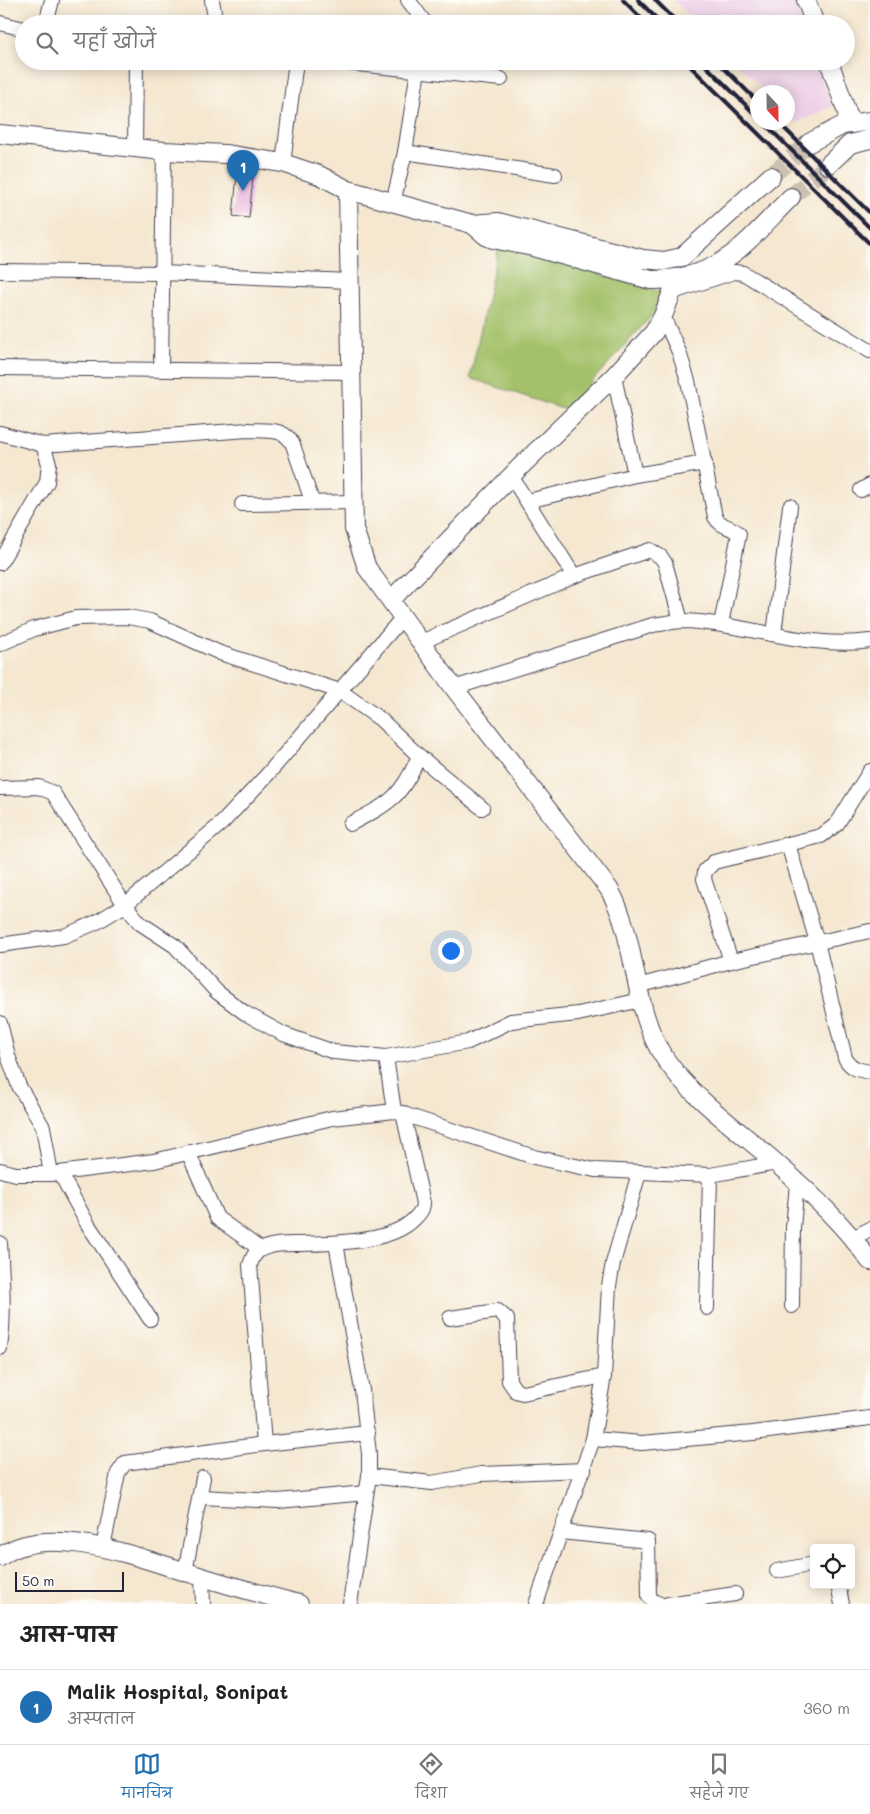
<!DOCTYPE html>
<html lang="hi">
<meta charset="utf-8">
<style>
body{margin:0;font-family:Mali,"Playpen Sans Deva",sans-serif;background:#f6f6f6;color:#222}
.controls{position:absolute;right:15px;bottom:15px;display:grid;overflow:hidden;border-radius:5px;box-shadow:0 2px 12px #0003}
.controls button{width:45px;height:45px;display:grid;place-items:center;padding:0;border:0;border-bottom:1px solid #e0e0e0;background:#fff;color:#222;font:25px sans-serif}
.compass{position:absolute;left:750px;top:85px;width:45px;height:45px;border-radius:50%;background:#fff;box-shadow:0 2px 12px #0003;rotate:158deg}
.scale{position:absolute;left:15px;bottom:12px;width:109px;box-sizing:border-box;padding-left:5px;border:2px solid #22223b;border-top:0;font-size:14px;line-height:18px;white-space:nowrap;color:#22223b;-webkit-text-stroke:4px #fdfcf7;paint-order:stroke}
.you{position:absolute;left:450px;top:950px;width:18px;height:18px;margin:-12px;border:4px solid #fff;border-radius:50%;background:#1a73e8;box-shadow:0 0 0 8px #1a73e833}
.badge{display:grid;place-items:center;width:32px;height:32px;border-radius:50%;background:#1f6fb2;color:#fff;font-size:16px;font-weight:700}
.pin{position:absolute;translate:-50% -41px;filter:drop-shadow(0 1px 2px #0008)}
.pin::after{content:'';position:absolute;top:26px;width:18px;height:15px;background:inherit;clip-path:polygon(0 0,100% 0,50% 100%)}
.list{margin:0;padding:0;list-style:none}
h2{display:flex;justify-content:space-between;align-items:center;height:65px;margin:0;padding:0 20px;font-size:21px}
h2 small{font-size:16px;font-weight:400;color:#767676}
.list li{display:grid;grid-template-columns:32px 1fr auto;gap:15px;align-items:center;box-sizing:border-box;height:75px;padding:0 20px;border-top:1px solid #e0e0e0}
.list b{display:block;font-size:19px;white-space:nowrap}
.list p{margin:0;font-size:16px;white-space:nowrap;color:#767676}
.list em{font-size:16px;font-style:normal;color:#767676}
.icon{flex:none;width:28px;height:28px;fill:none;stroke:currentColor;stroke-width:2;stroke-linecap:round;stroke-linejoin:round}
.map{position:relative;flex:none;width:870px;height:1604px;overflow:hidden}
.search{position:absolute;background:#fff;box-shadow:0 2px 12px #0003;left:15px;right:15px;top:15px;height:55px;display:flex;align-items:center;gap:12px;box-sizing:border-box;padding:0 18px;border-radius:28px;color:#767676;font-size:19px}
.sheet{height:140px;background:#fff}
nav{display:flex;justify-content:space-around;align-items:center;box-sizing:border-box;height:70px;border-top:1px solid #e0e0e0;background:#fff;font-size:14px;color:#767676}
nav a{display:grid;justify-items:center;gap:2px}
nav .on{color:#1f6fb2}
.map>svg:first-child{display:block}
</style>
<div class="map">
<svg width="870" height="1604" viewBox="0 0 870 1604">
<rect width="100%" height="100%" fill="#fdfcf7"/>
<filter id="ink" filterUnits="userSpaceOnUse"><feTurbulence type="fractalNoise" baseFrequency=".02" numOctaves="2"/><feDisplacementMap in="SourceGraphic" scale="10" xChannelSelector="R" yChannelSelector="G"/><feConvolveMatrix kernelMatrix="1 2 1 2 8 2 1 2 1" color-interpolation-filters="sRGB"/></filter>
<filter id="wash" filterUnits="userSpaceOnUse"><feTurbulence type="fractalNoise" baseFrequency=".0096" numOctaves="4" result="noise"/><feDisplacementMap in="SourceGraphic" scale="20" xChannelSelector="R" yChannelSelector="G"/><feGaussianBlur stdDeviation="1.12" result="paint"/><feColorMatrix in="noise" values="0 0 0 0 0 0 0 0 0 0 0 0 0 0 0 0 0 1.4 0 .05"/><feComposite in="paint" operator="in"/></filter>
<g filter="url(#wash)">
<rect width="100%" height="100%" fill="#f5e7d0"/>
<!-- built -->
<g fill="#eed0e8">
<polygon points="673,0 793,0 801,24 697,24"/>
<polygon points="734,61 815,61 832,107 796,123 788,114 788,92 766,92"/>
</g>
<!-- green -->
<polygon fill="#a3c169" stroke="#627252" points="499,245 661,292 654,313 566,410 470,378"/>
<g id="blocks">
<!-- building -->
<polygon fill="#e6afd9" points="237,175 253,177 249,218 233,216"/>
</g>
</g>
<g filter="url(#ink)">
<use href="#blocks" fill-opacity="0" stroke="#424051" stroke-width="1"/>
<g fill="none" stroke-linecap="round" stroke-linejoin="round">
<!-- tertiary-tunnel -->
<g stroke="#cbc0b2" stroke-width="18" stroke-dasharray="18 9" stroke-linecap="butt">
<polyline points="771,176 809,143"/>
<polyline points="791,197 828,165"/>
</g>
<defs>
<g id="minor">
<polyline points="212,0 216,24"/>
<polyline points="408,0 426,24"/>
<polyline points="0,23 24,29"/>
<polyline points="46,24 52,0"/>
<polyline points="328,61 501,79"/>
<polyline points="135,148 136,61"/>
<polyline points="405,152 555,175"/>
<polyline points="283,163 296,61"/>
<polyline points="393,203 405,152 418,70"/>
<polyline points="0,271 161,273 350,281"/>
<polyline points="673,292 734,272 743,273 870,351"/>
<path d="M663 316 679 352 688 381 715 517C721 528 732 526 739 534L721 624"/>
<polyline points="0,368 353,372"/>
<polyline points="161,369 164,151"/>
<polyline points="614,376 635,475"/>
<path d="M0 433 43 445 248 430C266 431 285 427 293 445L312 501"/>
<polyline points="511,476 574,576"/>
<polyline points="861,490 870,485"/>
<polyline points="528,501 635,475 705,463"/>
<polyline points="242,504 354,502"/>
<polyline points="0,563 47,482 49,464 43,445"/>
<polyline points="774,634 790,506"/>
<polyline points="421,642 574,576 650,550 661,557 665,563 681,621"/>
<polyline points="0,644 34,629 76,618 128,617 150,621 220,653 340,691 380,719 419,756 482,808"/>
<path d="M454 688 653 625C663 624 674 621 684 621 746 623 808 650 870 641"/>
<polyline points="0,788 39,787 53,793 125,905 140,923 175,946 217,992 245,1013 283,1034 334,1052 386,1057 468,1042 511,1021 578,1014 641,1000"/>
<path d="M350 824C390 803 401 798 419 756"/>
<path d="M788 844 817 942 845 1058C851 1069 859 1070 870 1072"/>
<polyline points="0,945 64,936 97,922 125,905 222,823 267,775 403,617"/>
<polyline points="731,961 704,879 705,871 714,862 821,836 837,824 870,771"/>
<polyline points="638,986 731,961 870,931"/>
<polyline points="0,1023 8,1056 19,1086 43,1127 51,1174"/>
<polyline points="386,1057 394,1111"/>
<polyline points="188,1152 217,1218 260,1249"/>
<polyline points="0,1170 16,1174 51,1174 154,1161 332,1118 394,1111 534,1157 595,1170 710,1175 777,1163"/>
<polyline points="60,1173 87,1223 150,1319"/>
<polyline points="853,1238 870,1229"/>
<path d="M0 1243C2 1278 5 1313 0 1348"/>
<polyline points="336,1243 362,1390 369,1454 369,1476 350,1604"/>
<polyline points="792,1306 793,1228 797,1183"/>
<polyline points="707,1308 710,1175"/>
<polyline points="450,1318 498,1311 507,1319 509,1381 516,1391 523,1393 604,1376"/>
<polyline points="593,1439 642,1443 753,1433 870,1418"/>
<path d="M264 1444 250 1265C252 1259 254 1253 260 1250 273 1243 289 1244 302 1244 334 1243 391 1243 414 1219 419 1214 423 1210 423 1203L403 1113"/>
<polyline points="369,1476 432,1483 481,1474 584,1470"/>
<polyline points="201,1497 278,1501 366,1493"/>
<polyline points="561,1532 648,1541 649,1596 653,1601 660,1604"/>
<polyline points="103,1547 118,1473 125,1463 264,1444 368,1433"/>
<polyline points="777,1571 814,1564"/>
<polyline points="185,1572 203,1478"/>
<polyline points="202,1577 203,1604"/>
<polyline points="838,1585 842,1604"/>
<polyline points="536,1604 593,1439 604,1376 609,1286 613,1263 639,1173"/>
<polyline points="668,1604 735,1594"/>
</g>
<g id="tertiary">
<polyline points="806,0 815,24"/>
<polyline points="829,61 851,124"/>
<polyline points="0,134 164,151 225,154 283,163 319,175 348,190 472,224"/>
<polyline points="809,143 843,125 870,121"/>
<polyline points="828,165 850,144 870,139"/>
<path d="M771 176 682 257 664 261 643 259 498 222 472 224 486 236 493 239 533 247 651 280C722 280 745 243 791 197"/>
<path d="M348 190 354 529 367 568 454 688 609 889C639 941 631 1011 666 1060 695 1101 739 1130 776 1163 810 1192 844 1225 870 1261"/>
<polyline points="391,600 519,468 614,376 654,332 663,316 677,279"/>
<path d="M0 1557C48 1520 144 1560 196 1575 230 1586 265 1595 299 1604"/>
</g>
</defs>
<!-- minor casing -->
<use href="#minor" stroke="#424051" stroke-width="16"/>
<!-- tertiary casing -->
<use href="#tertiary" stroke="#424051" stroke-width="20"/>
<!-- minor -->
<use href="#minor" stroke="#fff" stroke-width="14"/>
<!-- tertiary -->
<use href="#tertiary" stroke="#fff" stroke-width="18"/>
<!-- rail -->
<g stroke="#22223b" stroke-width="4">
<polyline points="623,0 647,24"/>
<polyline points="638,0 662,24"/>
<polyline points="655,0 679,24"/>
<polyline points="685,61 870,244"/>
<polyline points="701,61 758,117"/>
<polyline points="717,61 758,102"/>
<polyline points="763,122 870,228"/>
<polyline points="778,122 870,213"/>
</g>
</g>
</g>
</svg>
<div class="controls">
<button><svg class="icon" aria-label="locate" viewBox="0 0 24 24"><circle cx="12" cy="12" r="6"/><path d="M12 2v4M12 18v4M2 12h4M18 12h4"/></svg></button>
</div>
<svg class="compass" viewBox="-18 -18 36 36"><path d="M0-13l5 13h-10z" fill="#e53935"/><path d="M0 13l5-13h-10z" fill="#767676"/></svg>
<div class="scale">50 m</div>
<div class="you"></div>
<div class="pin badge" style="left:243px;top:191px">1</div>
<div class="search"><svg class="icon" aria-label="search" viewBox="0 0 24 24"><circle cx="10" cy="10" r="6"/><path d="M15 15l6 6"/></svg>यहाँ खोजें</div>
</div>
<section class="sheet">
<h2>आस-पास<small></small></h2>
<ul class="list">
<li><span class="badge">1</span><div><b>Malik Hospital, Sonipat</b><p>अस्पताल</p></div><em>360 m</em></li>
</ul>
</section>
<nav>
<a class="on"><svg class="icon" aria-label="map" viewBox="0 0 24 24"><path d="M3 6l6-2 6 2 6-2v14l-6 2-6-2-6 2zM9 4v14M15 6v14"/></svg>मानचित्र</a>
<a><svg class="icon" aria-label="directions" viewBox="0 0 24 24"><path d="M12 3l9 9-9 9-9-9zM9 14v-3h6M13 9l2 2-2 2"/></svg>दिशा</a>
<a><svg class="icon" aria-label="saved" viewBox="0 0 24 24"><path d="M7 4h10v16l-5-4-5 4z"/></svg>सहेजे गए</a>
</nav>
